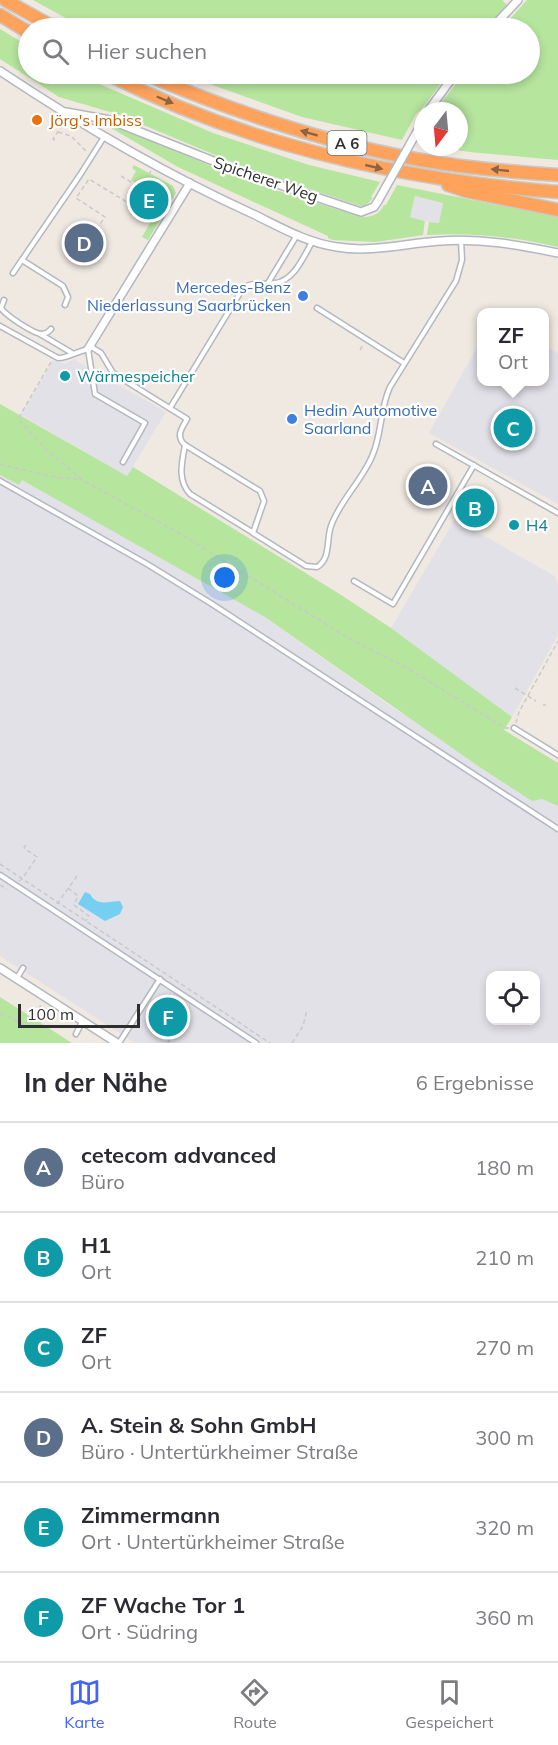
<!DOCTYPE html>
<html lang="de">
<meta charset="utf-8">
<style>
body{margin:0;font-family:Mulish,sans-serif;background:#f2f2f3;color:#2b2b33}
.controls{position:absolute;right:18px;bottom:18px;display:grid;overflow:hidden;border-radius:12px;box-shadow:0 3px 9px #0003}
.controls button{width:54px;height:54px;display:grid;place-items:center;padding:0;border:0;border-bottom:2px solid #e1e1e2;background:#fff;color:#2b2b33;font:30px sans-serif}
.compass{position:absolute;left:414px;top:102px;width:54px;height:54px;border-radius:50%;background:#fff;box-shadow:0 3px 9px #0003;rotate:196deg}
.scale{position:absolute;left:18px;bottom:15px;width:122px;box-sizing:border-box;padding-left:6px;border:3px solid #2e2e2e;border-top:0;font-size:16px;line-height:21px;white-space:nowrap;color:#2e2e2e;-webkit-text-stroke:4px #fff;paint-order:stroke}
.you{position:absolute;left:225px;top:578px;width:21px;height:21px;margin:-15px;border:4px solid #fff;border-radius:50%;background:#1a73e8;box-shadow:0 0 0 9px #1a73e833}
.badge{display:grid;place-items:center;width:39px;height:39px;border-radius:50%;background:#4264fb;color:#fff;font-size:20px;font-weight:700}
.pin{position:absolute;translate:-50% -50%;border:3px solid #fff;box-shadow:0 2px 6px #0006}
.popup{position:absolute;left:477px;top:308px;width:72px;height:78px;box-sizing:border-box;display:grid;place-content:center;border-radius:12px;background:#fff;filter:drop-shadow(0 2px 4px #0005);font-size:20px;white-space:nowrap;color:#7c7c81}
.popup b{font-size:22px;color:#2b2b33}
.popup::after{content:'';position:absolute;left:50%;top:100%;margin-left:-12px;border:12px solid transparent;border-top-color:#fff}
.list{margin:0;padding:0;list-style:none}
h2{display:flex;justify-content:space-between;align-items:center;height:78px;margin:0;padding:0 24px;font-size:26px}
h2 small{font-size:20px;font-weight:400;color:#7c7c81}
.list li{display:grid;grid-template-columns:39px 1fr auto;gap:18px;align-items:center;box-sizing:border-box;height:90px;padding:0 24px;border-top:2px solid #e1e1e2}
.list b{display:block;font-size:22px;white-space:nowrap}
.list p{margin:0;font-size:20px;white-space:nowrap;color:#7c7c81}
.list em{font-size:20px;font-style:normal;color:#7c7c81}
.icon{flex:none;width:33px;height:33px;fill:none;stroke:currentColor;stroke-width:2;stroke-linecap:round;stroke-linejoin:round}
.map{position:relative;flex:none;width:558px;height:1043px;overflow:hidden}
.search{position:absolute;background:#fff;box-shadow:0 3px 9px #0003;left:18px;right:18px;top:18px;height:66px;display:flex;align-items:center;gap:15px;box-sizing:border-box;padding:0 21px;border-radius:33px;color:#7c7c81;font-size:22px}
.sheet{height:618px;background:#fff}
nav{display:flex;justify-content:space-around;align-items:center;box-sizing:border-box;height:84px;border-top:2px solid #e1e1e2;background:#fff;font-size:16px;color:#7c7c81}
nav a{display:grid;justify-items:center;gap:3px}
nav .on{color:#4264fb}
.map>svg:first-child{display:block}
</style>
<div class="map">
<svg width="558" height="1043" viewBox="0 0 558 1043">
<rect width="100%" height="100%" fill="#efe9e1"/>
<!-- industrial -->
<g fill="#e3e1e8" fill-rule="evenodd">
<polygon points="415,196 443,202 439,224 410,217"/>
<polygon points="481,340 482,382 544,382 545,346 558,353 558,504 429,433"/>
<polygon points="74,359 87,367 89,373 98,373 166,412 127,476 21,415 53,361 65,364"/>
<path d="M0 475 18 485 22 479 265 617 393 708 542 799 558 806V1043H135L0 956ZM490 975H536V1020H490Z"/>
<polygon points="455,519 556,577 558,586 558,635 512,717 391,628"/>
</g>
<!-- green -->
<g fill="#b6e59e">
<polygon points="33,0 502,0 507,5 487,28 84,28"/>
<polygon points="527,0 558,0 558,160 470,152 436,147 459,147 459,111 436,110 463,74 530,74 530,28 502,28"/>
<polygon points="0,29 28,46 28,74 76,74 213,133 309,165 380,182 371,197 373,198 364,207 354,204 244,167 117,114 59,97 0,59"/>
<polygon points="182,74 448,74 421,110 416,114 402,140 302,117"/>
<path d="M111 125 253 183 361 217C373 217 378 215 384 205H386L397 185 558 217V247C514 237 472 232 427 235L429 222 439 223 443 203 415 196 410 217 425 221 423 235 376 242 333 240 328 238V236L178 167 111 128Z"/>
<polygon points="134,165 173,186 176,193 148,240 142,237 152,220 150,218 167,191 146,177 140,186 131,180 136,171 132,168"/>
<polygon points="0,404 127,476 133,467 338,593 391,628 512,717 504,730 558,763 558,806 542,799 532,801 481,768 265,617 22,480 19,485 0,475"/>
<polygon points="0,997 72,1043 0,1043"/>
</g>
<!-- water -->
<path fill="#75cff0" d="M85 892 90 894C97 907 109 901 120 901L123 907 120 914 105 921 78 904Z"/>
<g fill="none" stroke-linecap="round" stroke-linejoin="round">
<defs>
<g id="service">
<polyline points="22,260 63,286 68,297 65,305"/>
<polyline points="13,273 80,175 104,137"/>
<polyline points="268,283 297,235"/>
<path d="M4 300 1 308C5 315 34 334 42 334 47 334 48 332 51 329"/>
<polyline points="317,308 404,363"/>
<path d="M0 326 58 358C65 359 79 351 88 349L95 394 145 423 123 462"/>
<polyline points="40,334 72,353"/>
<path d="M90 346 101 353 113 373 187 419C182 428 175 436 185 445L260 491 264 501 253 533 306 566 317 567C331 559 326 540 331 526 340 500 363 480 373 454 382 433 380 408 390 387L456 281 462 260 461 240"/>
<path d="M170 408 243 288C253 281 263 285 275 283 294 281 304 256 312 242"/>
<polyline points="436,444 558,513"/>
<path d="M185 445C182 462 177 480 190 494L252 532"/>
<polyline points="0,481 147,564 212,604 558,829"/>
<polyline points="354,581 393,604 474,465"/>
<polyline points="514,728 558,755"/>
<polyline points="0,875 256,1043"/>
<polyline points="17,978 23,968"/>
<polyline points="76,1034 82,1022"/>
<polyline points="119,1043 160,979"/>
</g>
<g id="minor">
<polyline points="492,28 518,0"/>
<path d="M0 71C81 125 165 174 253 214 280 227 307 243 337 247 371 253 407 243 441 241 481 238 519 245 558 253"/>
<polyline points="428,111 455,74"/>
<polyline points="66,112 110,120 241,172 361,212 374,207 378,201"/>
<polyline points="88,349 190,183"/>
<polyline points="0,968 117,1043"/>
</g>
<g id="motorway">
<polyline points="5,0 55,28"/>
<polyline points="0,15 28,32"/>
<path d="M107 74C247 145 402 180 558 192"/>
<path d="M145 74C234 112 326 143 421 160 466 168 512 172 558 175"/>
<polyline points="448,185 466,191 558,210"/>
</g>
</defs>
<!-- service casing -->
<use href="#service" stroke="#b4b7c1" stroke-width="7"/>
<!-- minor casing -->
<use href="#minor" stroke="#b4b7c1" stroke-width="10"/>
<!-- motorway casing -->
<use href="#motorway" stroke="#c9c9c9" stroke-width="15"/>
<!-- path -->
<g stroke="#c9c9c9" stroke-width="1.5" stroke-dasharray="4.5 3" stroke-linecap="butt">
<polyline points="58,132 71,136 87,152"/>
<polyline points="55,140 53,139 65,121"/>
<polyline points="121,176 144,190"/>
<polyline points="92,236 105,217 76,198 89,179 130,204 151,171"/>
<polyline points="360,350 363,345"/>
<polyline points="51,362 18,419 46,449 82,480 179,533 350,639 407,668 505,728 509,728"/>
<polyline points="0,464 49,476 81,480"/>
<polyline points="515,688 536,701"/>
<polyline points="543,705 546,705"/>
<polyline points="516,723 519,712 558,641"/>
<polyline points="0,864 270,1043"/>
<polyline points="19,881 22,879 37,857 24,848 27,843"/>
<polyline points="0,885 7,889"/>
<polyline points="68,888 78,896 74,905 89,916 86,921"/>
<polyline points="57,904 77,876"/>
<polyline points="182,1004 189,1008 187,1013"/>
<path d="M154 1005C165 996 172 1000 183 1003"/>
<polyline points="38,1009 42,1004"/>
<polyline points="0,1015 3,1014 25,1025 36,1008"/>
<polyline points="168,1043 170,1038"/>
<polyline points="292,1043 303,1026 307,1010"/>
</g>
<!-- service -->
<use href="#service" stroke="#fff" stroke-width="4"/>
<!-- minor -->
<use href="#minor" stroke="#fff" stroke-width="7"/>
<!-- motorway -->
<use href="#motorway" stroke="#ffa35c" stroke-width="12"/>
<defs>
<polyline id="minor-bridge" points="378,201 423,121"/>
</defs>
<!-- minor-bridge casing -->
<use href="#minor-bridge" stroke="#b4b7c1" stroke-width="10" stroke-linecap="butt"/>
<!-- minor-bridge -->
<use href="#minor-bridge" stroke="#fff" stroke-width="7"/>
</g>
<!-- one-way arrows -->
<defs><path id="oneway-solid" d="M-6-.8H1V-3.2L6.5 0L1 3.2V.8H-6Z" transform="scale(1.5)"/></defs>
<g fill="#8c6343">
<use href="#oneway-solid" transform="translate(165 100) rotate(23)"/>
<use href="#oneway-solid" transform="translate(309 133) rotate(-164)"/>
<use href="#oneway-solid" transform="translate(374 167) rotate(13)"/>
<use href="#oneway-solid" transform="translate(500 170) rotate(-174)"/>
</g>
<!-- markers -->
<circle fill="#e8710a" stroke="#fff" stroke-width="2" cx="37" cy="120" r="6"/>
<g fill="#3f7fe0" stroke="#fff" stroke-width="2">
<circle cx="303" cy="296" r="6"/>
<circle cx="292" cy="419" r="6"/>
</g>
<g fill="#0f9aa8" stroke="#fff" stroke-width="2">
<circle cx="65" cy="376" r="6"/>
<circle cx="514" cy="525" r="6"/>
</g>
<g text-anchor="middle" dominant-baseline="central" stroke-width="4.5" stroke-linejoin="round" paint-order="stroke">
<!-- shield labels -->
<rect fill="#fff" stroke="#6d6d6d" stroke-width="1.5" x="327.5" y="131" width="39" height="24" rx="4.5"/>
<g font-size="15" font-weight="bold" fill="#2e2e2e">
<text x="347" y="143">A 6</text>
</g>
<!-- food labels -->
<g font-size="16" fill="#c56008" stroke="#fff" text-anchor="start">
<text x="49" y="120">Jörg's Imbiss</text>
</g>
<!-- street labels -->
<g font-size="16" fill="#2e2e2e" stroke="#fff">
<text transform="translate(266 179) rotate(19)">Spicherer Weg</text>
</g>
<!-- shop labels -->
<g font-size="16" fill="#366cbe" stroke="#fff" text-anchor="end">
<text x="291" y="287">Mercedes-Benz<tspan x="291" dy="18">Niederlassung Saarbrücken</tspan></text>
<text x="304" y="410" text-anchor="start">Hedin Automotive<tspan x="304" dy="18">Saarland</tspan></text>
</g>
<!-- culture labels -->
<g font-size="16" fill="#0d838f" stroke="#fff" text-anchor="start">
<text x="77" y="376">Wärmespeicher</text>
<text x="526" y="525">H4</text>
</g>
</g>
</svg>
<div class="controls">
<button><svg class="icon" aria-label="locate" viewBox="0 0 24 24"><circle cx="12" cy="12" r="6"/><path d="M12 2v4M12 18v4M2 12h4M18 12h4"/></svg></button>
</div>
<svg class="compass" viewBox="-18 -18 36 36"><path d="M0-13l5 13h-10z" fill="#e53935"/><path d="M0 13l5-13h-10z" fill="#7c7c81"/></svg>
<div class="scale">100 m</div>
<div class="you"></div>
<div class="pin badge" style="left:428px;top:486px;background:#5c6f8a">A</div>
<div class="pin badge" style="left:475px;top:508px;background:#0f9aa8">B</div>
<div class="pin badge" style="left:513px;top:428px;background:#0f9aa8">C</div>
<div class="popup"><b>ZF</b>Ort</div>
<div class="pin badge" style="left:84px;top:243px;background:#5c6f8a">D</div>
<div class="pin badge" style="left:149px;top:200px;background:#0f9aa8">E</div>
<div class="pin badge" style="left:168px;top:1017px;background:#0f9aa8">F</div>
<div class="search"><svg class="icon" aria-label="search" viewBox="0 0 24 24"><circle cx="10" cy="10" r="6"/><path d="M15 15l6 6"/></svg>Hier suchen</div>
</div>
<section class="sheet">
<h2>In der Nähe<small>6 Ergebnisse</small></h2>
<ul class="list">
<li><span class="badge" style="background:#5c6f8a">A</span><div><b>cetecom advanced</b><p>Büro</p></div><em>180 m</em></li>
<li><span class="badge" style="background:#0f9aa8">B</span><div><b>H1</b><p>Ort</p></div><em>210 m</em></li>
<li><span class="badge" style="background:#0f9aa8">C</span><div><b>ZF</b><p>Ort</p></div><em>270 m</em></li>
<li><span class="badge" style="background:#5c6f8a">D</span><div><b>A. Stein &amp; Sohn GmbH</b><p>Büro · Untertürkheimer Straße</p></div><em>300 m</em></li>
<li><span class="badge" style="background:#0f9aa8">E</span><div><b>Zimmermann</b><p>Ort · Untertürkheimer Straße</p></div><em>320 m</em></li>
<li><span class="badge" style="background:#0f9aa8">F</span><div><b>ZF Wache Tor 1</b><p>Ort · Südring</p></div><em>360 m</em></li>
</ul>
</section>
<nav>
<a class="on"><svg class="icon" aria-label="map" viewBox="0 0 24 24"><path d="M3 6l6-2 6 2 6-2v14l-6 2-6-2-6 2zM9 4v14M15 6v14"/></svg>Karte</a>
<a><svg class="icon" aria-label="directions" viewBox="0 0 24 24"><path d="M12 3l9 9-9 9-9-9zM9 14v-3h6M13 9l2 2-2 2"/></svg>Route</a>
<a><svg class="icon" aria-label="saved" viewBox="0 0 24 24"><path d="M7 4h10v16l-5-4-5 4z"/></svg>Gespeichert</a>
</nav>
